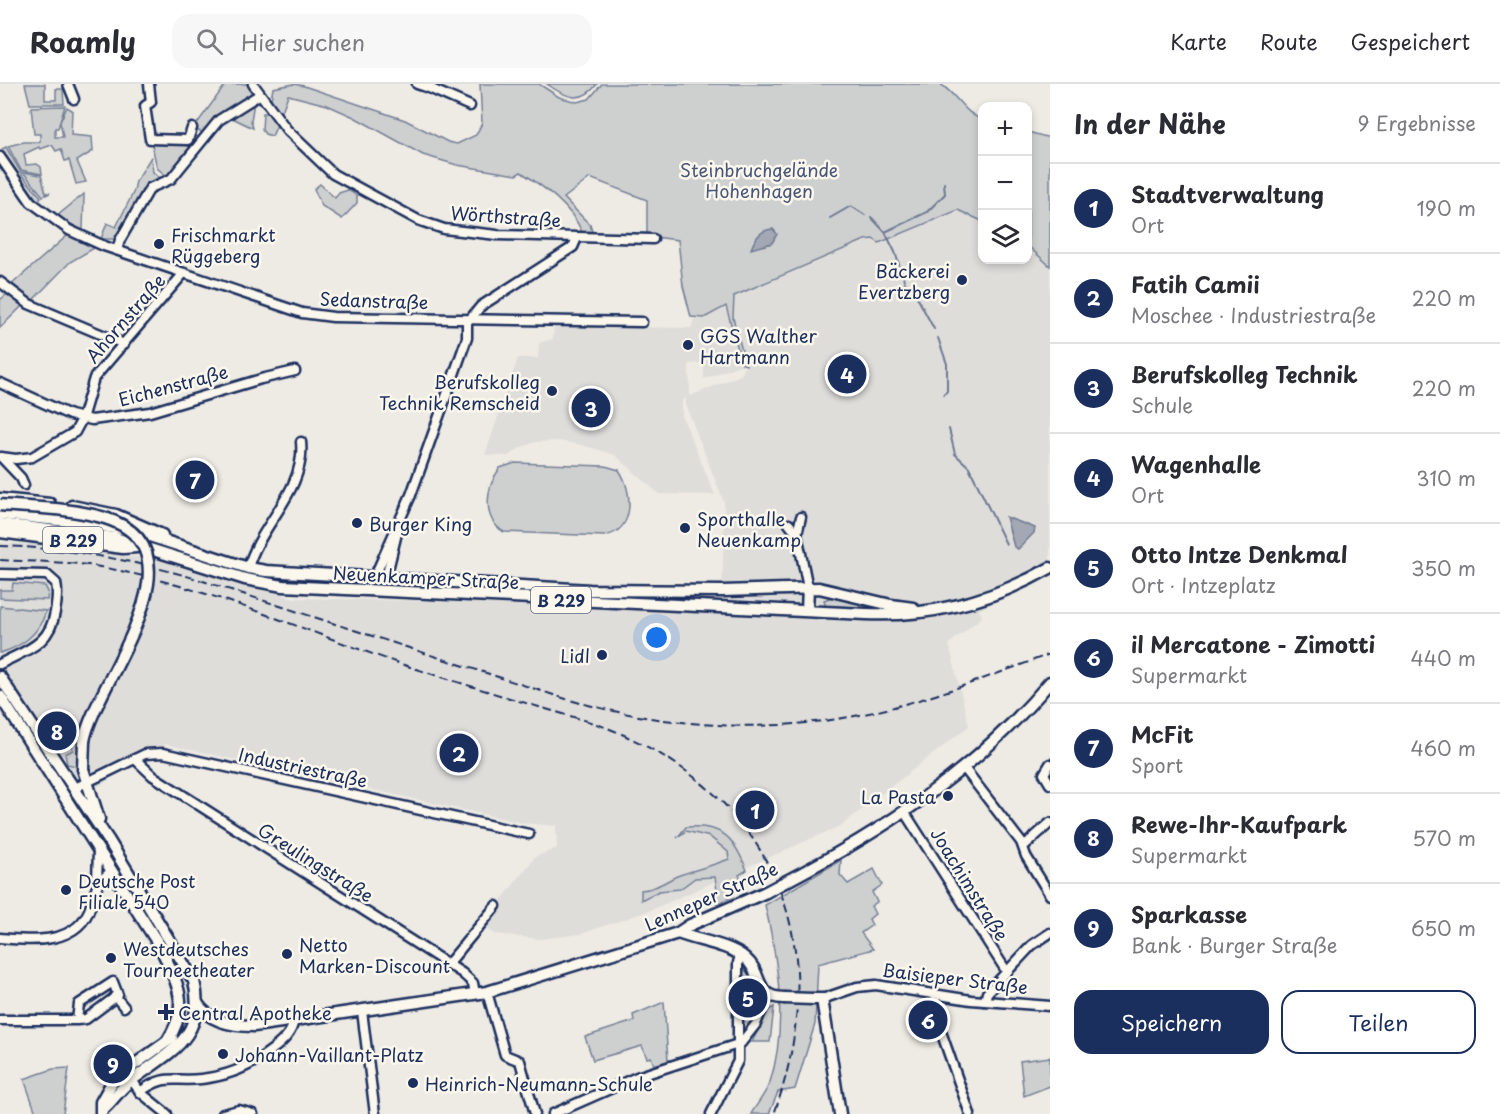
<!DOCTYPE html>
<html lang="de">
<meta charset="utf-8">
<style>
body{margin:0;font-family:"Playpen Sans",sans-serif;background:#f7f7f7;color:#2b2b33}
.controls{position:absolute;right:18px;top:18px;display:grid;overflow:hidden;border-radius:12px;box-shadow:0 3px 9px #0003}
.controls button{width:54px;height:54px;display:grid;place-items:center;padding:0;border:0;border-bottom:2px solid #e1e1e2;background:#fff;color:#2b2b33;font:30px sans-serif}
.you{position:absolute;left:657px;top:554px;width:21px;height:21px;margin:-15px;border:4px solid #fff;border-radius:50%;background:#1a73e8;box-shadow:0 0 0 9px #1a73e833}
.badge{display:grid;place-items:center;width:39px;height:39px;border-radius:50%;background:#1b2f5e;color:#fff;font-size:20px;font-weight:700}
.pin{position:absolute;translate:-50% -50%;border:3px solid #fff;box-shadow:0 2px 6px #0006}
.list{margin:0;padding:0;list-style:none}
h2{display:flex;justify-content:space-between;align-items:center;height:78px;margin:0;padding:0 24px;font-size:26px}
h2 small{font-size:20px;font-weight:400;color:#7c7c81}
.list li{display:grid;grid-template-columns:39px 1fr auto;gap:18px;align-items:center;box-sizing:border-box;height:90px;padding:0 24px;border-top:2px solid #e1e1e2}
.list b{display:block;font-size:22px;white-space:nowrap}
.list p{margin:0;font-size:20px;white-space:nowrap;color:#7c7c81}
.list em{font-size:20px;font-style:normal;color:#7c7c81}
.actions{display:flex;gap:12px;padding:18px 24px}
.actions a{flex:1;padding:14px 0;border:2px solid #1b2f5e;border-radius:18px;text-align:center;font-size:21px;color:#1b2f5e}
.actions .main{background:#1b2f5e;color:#fff}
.icon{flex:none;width:33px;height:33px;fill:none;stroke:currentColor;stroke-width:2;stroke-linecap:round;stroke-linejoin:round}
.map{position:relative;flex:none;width:1050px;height:1030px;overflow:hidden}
header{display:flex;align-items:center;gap:36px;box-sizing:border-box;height:84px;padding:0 30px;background:#fff;border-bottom:2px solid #e1e1e2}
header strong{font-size:28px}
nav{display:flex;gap:33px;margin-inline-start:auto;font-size:21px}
.search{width:420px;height:54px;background:#f7f7f7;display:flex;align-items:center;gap:15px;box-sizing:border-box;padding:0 21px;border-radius:18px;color:#7c7c81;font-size:22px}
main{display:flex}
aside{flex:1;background:#fff}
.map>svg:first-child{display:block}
</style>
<header>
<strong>Roamly</strong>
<div class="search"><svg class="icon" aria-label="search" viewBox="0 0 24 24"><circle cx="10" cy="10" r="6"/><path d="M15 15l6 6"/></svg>Hier suchen</div>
<nav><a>Karte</a><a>Route</a><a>Gespeichert</a></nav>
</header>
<main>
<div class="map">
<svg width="1050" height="1030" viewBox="0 0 1050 1030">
<rect width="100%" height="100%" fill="#eeebe4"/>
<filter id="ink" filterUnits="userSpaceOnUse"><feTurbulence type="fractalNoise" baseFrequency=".0167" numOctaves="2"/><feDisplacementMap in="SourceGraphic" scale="12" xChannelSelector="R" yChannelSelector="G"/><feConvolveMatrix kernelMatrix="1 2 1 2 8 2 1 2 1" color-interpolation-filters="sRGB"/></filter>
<g filter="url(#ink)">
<!-- built -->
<polygon fill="#deddda" points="958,126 982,136 982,176 1028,176 1028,160 1050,181 1050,487 979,526 982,533 949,560 969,642 842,741 651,826 581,850 540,855 495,850 482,841 535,773 557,764 556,742 523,739 165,660 65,724 0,625 0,459 32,460 219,483 290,514 722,523 724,418 686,322 686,315 682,316 682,332 715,411 659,410 615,371 582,361 558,357 536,358 522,363 508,372 485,371 518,274 538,274 539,259 553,255 554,242 691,244 694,235 704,234 726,222 742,280 704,295 704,279 689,280 690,312 741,291 746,281 733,234 734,212 865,156"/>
<!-- green -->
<g fill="#cecfcf" stroke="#747f96" stroke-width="1.5">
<polygon points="25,0 45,0 45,16 56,16 56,5 63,5 64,20 30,20"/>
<polygon points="226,0 247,0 253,12 205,49 193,45"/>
<path d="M480 0H539L559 13 577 18 589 15 602 0H940C956 9 964 30 982 35V137L958 126 879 159 873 155 865 156 734 212 733 234 746 281 742 280 726 222 704 234 691 233 683 202 678 156 647 152V116L590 94 564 114 590 141 592 147 582 148C571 122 544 103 521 88L516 91 457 81 423 71 354 33 327 21 288 11 281 30 271 15 273 4 294 0 304 2 405 36 448 58 457 60 476 51 482 39Z"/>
<path d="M547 0H597C582 21 565 13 547 0Z"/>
<polygon points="254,18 251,37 253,44 230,33"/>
<polygon points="65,22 58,44 55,44 55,53 63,53 60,38 67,23 72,26 71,51 92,53 93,67 77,77 86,98 76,100 69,76 65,77 61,65 56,67 52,61 40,65 39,63 24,70 26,81 37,80 41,83 42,90 21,86 8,62 24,58 40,58 40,50 34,50 31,23"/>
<polygon points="263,29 268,29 277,41 272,52 265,50 262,46"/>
<polygon points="1028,48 1050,54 1050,182 1028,162"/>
<polygon points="156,57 180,57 192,64 168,93 157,84 152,61"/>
<polygon points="6,63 23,92 41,113 38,117 20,95 2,65"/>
<polygon points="151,73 153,88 162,96 148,102 118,155 101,155 107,139 116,143 134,107 136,97"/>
<polygon points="23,88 41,91 46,109 50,109 43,112"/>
<polygon points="320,100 335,114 339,109 348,106 357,112 357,119 342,135 322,122 314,105"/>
<polygon points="84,110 83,147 57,132"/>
<polygon points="68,151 94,164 70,178 33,216 11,201"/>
<polygon points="7,210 23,221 0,244 0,216"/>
<path d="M515 379 605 382 619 386C633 407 636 447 604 452L504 448C481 434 486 403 500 384Z"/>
<polygon points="13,499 45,502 48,508 47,516 0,514 0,506 12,506"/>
<polygon points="832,513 885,526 826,523 824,516"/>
<path d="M0 522 46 527C39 550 23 562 0 569Z"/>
<polygon points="81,655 80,683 67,680 65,670 73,666 71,662"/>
<path d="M686 743C724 740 733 754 747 786L739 791 741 795 729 800 734 812 717 820 712 809 717 806 715 793 695 794 680 805 659 807 641 816V806C656 805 664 798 677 792 693 786 712 782 729 775L728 768 710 753 686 747 677 754Z"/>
<path d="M841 776 840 791 848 800 874 785 882 801 872 808 877 818 871 822 875 830 869 835 872 841 861 849 873 865 818 880 815 940 795 1005 778 1008 769 1030H751C757 1020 766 1009 770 998 788 942 778 877 765 821Z"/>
<polygon points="741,881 752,895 755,907 749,914 756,922 750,940 742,949"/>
<polygon points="664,918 668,977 654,981 651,973 647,974 642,962 593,976 585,953 634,937 633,931"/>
<polygon points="774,923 770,958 752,958 769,926"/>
<polygon points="1050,973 1050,1002 1024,1012 1020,977"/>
<polygon points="69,984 63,1030 36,1029 24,995 53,985"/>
</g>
<!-- water -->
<g fill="#a3a8b4" stroke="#6d7892" stroke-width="1.5">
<path d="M773 145 777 150 772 159 751 165C755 154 761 145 773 145Z"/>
<polygon points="1006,433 1035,444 1034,449 1018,465 1014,463"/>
</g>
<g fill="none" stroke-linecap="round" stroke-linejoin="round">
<!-- stream -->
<g stroke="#6d7892" stroke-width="2">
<polyline points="871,133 885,148 895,168 905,199 916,211 934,245"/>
<polyline points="830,134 851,122 865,131"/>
<polyline points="885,148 927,128 945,110 944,99"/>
<polyline points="938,254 947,280 947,307 944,310"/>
<polyline points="949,345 955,370 969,383 1006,460"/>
</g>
<defs>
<g id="minor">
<polyline points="68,0 74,15"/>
<polyline points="149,0 151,18 145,22 150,55 188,56 192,44"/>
<polyline points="253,0 287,46 333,90 418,136 444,145 497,151 653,155"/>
<polyline points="417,0 429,4 431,0"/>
<polyline points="429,4 470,22"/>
<polyline points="0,73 31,118 69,146 104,162 302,229 333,233 642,238"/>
<polyline points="117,166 120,156 150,104 171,95 219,36 259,11"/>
<polyline points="0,198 29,220 124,260"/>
<polyline points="0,299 70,331 92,336 150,328 261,295 295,287"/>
<polyline points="1,373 16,375 32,373 75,348 82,335 94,294 184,189"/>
<polyline points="2,374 21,394 24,401"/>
<polyline points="789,440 797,450 801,433"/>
<polyline points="797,450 808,504"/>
<path d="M248 484C260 440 306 406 301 358"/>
<path d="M0 490 47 491 56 499C58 509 57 518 55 528 50 561 26 566 0 580"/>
<polyline points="374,494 411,411 467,254 467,239 481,222 573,163 577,154"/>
<polyline points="386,494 397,449"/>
<polyline points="135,675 153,692 462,889 473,899 475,910"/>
<polyline points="1050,680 1044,690 1050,700"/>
<polyline points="964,684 1021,758 1026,772 1050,811"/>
<polyline points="75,704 145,670 163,669 529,750"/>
<polyline points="905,729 1007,888"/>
<polyline points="1024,762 1050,739"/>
<polyline points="97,799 98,765"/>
<path d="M0 854C34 857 79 861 91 821 96 804 97 797 112 787"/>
<polyline points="448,880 496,822"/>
<polyline points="487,908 505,971 520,977 535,1030"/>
<polyline points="935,910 939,942 970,1030"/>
<polyline points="115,912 124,923"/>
<polyline points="822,915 857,903 876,901 971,916 1050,922"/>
<polyline points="985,917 987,909 1032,861 1050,849"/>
<polyline points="362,927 375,1030"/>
<polyline points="0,936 77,936 86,935 118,911 113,898 79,920 77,936"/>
<polyline points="132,996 140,1008 167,1030"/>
<path d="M140 1008C166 989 172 998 201 995 229 992 252 982 273 965 283 957 292 949 294 936"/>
<polyline points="223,1030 239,1026 253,1030"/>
<polyline points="553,1030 637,993 741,959 756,940 767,912"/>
<polyline points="711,1030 738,977 738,879 740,871"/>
</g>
<g id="major">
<polyline points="0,415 50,420"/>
<polyline points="72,422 116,431 162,451"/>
<polyline points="0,430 77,438 134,447 248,484 266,487 590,506 723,507 819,504 891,521 913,524"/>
<path d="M0 440 115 454 245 495 283 502 866 530C931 533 994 516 1050 484"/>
<polyline points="0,448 123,464 137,463"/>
<polyline points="807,526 808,504"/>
<path d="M0 593 109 757 194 897C208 955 165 970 128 999 118 1007 112 1018 102 1026"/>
<path d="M0 612 161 864C177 900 191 919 168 956"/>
<polyline points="84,657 83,685 99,735"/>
<path d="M781 800C883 747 975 687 1050 598"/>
<path d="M678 849C698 857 728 860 745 874 764 890 753 913 784 914"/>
<polyline points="813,915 822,915 840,1030"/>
<path d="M197 919C209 938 233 942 254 942L487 908 678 849 690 841 766 808"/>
<polyline points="101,1030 101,1018 114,995 172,954"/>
</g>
</defs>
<!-- minor casing -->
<use href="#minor" stroke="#1b2f5e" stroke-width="13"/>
<!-- major casing -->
<use href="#major" stroke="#1b2f5e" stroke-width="15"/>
<!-- minor -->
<use href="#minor" stroke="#fbf7ec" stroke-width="8"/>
<!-- major -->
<use href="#major" stroke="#fbf7ec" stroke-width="10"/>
<!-- rail -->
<g stroke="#1b2f5e" stroke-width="2" stroke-dasharray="9 4.5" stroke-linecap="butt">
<path d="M0 462C67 464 133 476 197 495L566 615C674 646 785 652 894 623 947 609 999 589 1050 570"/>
<path d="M0 476C33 478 67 477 100 483 203 501 302 546 401 580 447 595 493 609 539 623 569 632 600 639 628 653 785 727 831 872 774 1030"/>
</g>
<defs>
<g id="major-bridge">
<path d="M0 421C34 424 72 424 105 434 210 467 95 598 84 657"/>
<polyline points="766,808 781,800"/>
<polyline points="784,914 813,915"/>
</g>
</defs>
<!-- major-bridge casing -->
<use href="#major-bridge" stroke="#1b2f5e" stroke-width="15" stroke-linecap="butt"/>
<!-- major-bridge -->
<use href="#major-bridge" stroke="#fbf7ec" stroke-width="10"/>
</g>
</g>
<!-- markers -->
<g fill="#1b2f5e" stroke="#fbf7ec" stroke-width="2">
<circle cx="159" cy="160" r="6"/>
<circle cx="962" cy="196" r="6"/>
<circle cx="688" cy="261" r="6"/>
<circle cx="552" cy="307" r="6"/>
<circle cx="357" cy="439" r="6"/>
<circle cx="685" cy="444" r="6"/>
<circle cx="602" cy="571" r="6"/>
<circle cx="948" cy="712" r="6"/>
<circle cx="66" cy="806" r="6"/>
<circle cx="287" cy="870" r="6"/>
<circle cx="111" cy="874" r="6"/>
<path d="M163 919h6v6h6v6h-6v6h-6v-6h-6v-6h6z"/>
<circle cx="223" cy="970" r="6"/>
<circle cx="413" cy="999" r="6"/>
</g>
<g text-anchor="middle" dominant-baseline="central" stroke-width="5" stroke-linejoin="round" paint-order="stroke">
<!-- shield labels -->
<g fill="#fbf7ec" stroke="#5e6b89" stroke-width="1.5">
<rect x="43" y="443" width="60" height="26" rx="4.5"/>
<rect x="531" y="503" width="60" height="26" rx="4.5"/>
</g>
<g font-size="16" font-weight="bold" fill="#1b2f5e">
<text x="73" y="456">B 229</text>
<text x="561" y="516">B 229</text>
</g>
<!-- park labels -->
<g font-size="18" fill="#48577a" stroke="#fbf7ec">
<text x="759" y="85">Steinbruchgelände<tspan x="759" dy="21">Hohenhagen</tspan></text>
</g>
<!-- street labels -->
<g font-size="18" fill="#1b2f5e" stroke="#fbf7ec">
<text transform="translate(506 132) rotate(4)">Wörthstraße</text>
<text transform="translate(374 216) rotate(2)">Sedanstraße</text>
<text transform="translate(125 234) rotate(-49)">Ahornstraße</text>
<text transform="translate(173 301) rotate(-15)">Eichenstraße</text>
<text transform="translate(426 493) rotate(3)">Neuenkamper Straße</text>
<text transform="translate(303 683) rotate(12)">Industriestraße</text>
<text transform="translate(316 778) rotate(32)">Greulingstraße</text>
<text transform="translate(970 800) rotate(58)">Joachimstraße</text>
<text transform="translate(711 812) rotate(-24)">Lenneper Straße</text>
<text transform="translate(955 894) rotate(7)">Baisieper Straße</text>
</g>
<!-- poi labels -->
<g font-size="18" fill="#1b2f5e" stroke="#fbf7ec" text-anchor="start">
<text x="171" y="150">Frischmarkt<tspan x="171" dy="21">Rüggeberg</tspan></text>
<text x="950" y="186" text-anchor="end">Bäckerei<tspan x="950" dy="21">Evertzberg</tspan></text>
<text x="700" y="251">GGS Walther<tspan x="700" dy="21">Hartmann</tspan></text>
<text x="540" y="297" text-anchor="end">Berufskolleg<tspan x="540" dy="21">Technik Remscheid</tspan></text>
<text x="697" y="434">Sporthalle<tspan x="697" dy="21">Neuenkamp</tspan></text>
<text x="369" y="439">Burger King</text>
<text x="590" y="571" text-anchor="end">Lidl</text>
<text x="936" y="712" text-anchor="end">La Pasta</text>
<text x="78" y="796">Deutsche Post<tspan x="78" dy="21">Filiale 540</tspan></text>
<text x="299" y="860">Netto<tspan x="299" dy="21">Marken-Discount</tspan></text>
<text x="123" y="864">Westdeutsches<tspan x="123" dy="21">Tourneetheater</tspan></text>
<text x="178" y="928">Central Apotheke</text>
<text x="235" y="970">Johann-Vaillant-Platz</text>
<text x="425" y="999">Heinrich-Neumann-Schule</text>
</g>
</g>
</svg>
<div class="controls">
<button>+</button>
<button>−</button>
<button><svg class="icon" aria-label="layers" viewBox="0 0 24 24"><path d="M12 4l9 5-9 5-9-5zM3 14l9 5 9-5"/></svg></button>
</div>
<div class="you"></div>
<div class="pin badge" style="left:755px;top:726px">1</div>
<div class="pin badge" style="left:459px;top:669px">2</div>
<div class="pin badge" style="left:591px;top:324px">3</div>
<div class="pin badge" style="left:847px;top:290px">4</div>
<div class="pin badge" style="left:748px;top:914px">5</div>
<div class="pin badge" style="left:928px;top:936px">6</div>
<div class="pin badge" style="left:195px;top:396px">7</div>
<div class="pin badge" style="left:57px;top:647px">8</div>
<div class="pin badge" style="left:113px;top:980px">9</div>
</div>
<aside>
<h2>In der Nähe<small>9 Ergebnisse</small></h2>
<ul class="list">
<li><span class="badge">1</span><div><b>Stadtverwaltung</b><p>Ort</p></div><em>190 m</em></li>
<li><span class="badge">2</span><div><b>Fatih Camii</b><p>Moschee · Industriestraße</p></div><em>220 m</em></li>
<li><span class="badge">3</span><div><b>Berufskolleg Technik</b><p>Schule</p></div><em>220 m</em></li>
<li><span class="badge">4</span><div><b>Wagenhalle</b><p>Ort</p></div><em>310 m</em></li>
<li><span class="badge">5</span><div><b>Otto Intze Denkmal</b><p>Ort · Intzeplatz</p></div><em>350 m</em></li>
<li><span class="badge">6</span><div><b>il Mercatone - Zimotti</b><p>Supermarkt</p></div><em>440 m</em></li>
<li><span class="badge">7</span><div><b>McFit</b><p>Sport</p></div><em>460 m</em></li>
<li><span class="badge">8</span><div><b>Rewe-Ihr-Kaufpark</b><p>Supermarkt</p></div><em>570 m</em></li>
<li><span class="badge">9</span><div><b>Sparkasse</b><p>Bank · Burger Straße</p></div><em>650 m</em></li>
</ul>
<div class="actions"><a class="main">Speichern</a><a>Teilen</a></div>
</aside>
</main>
